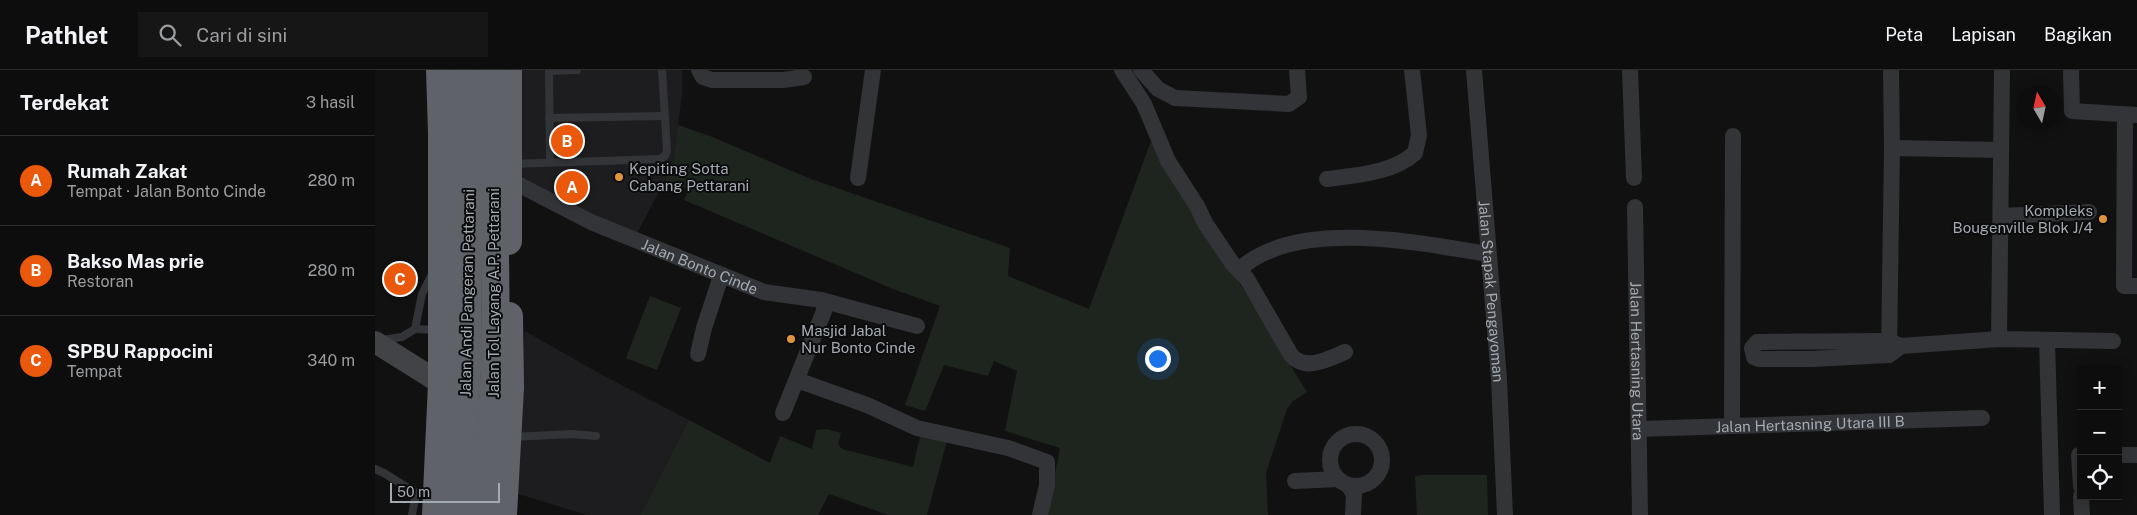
<!DOCTYPE html>
<html lang="id">
<meta charset="utf-8">
<style>
body{margin:0;font-family:"Public Sans",sans-serif;background:#161617;color:#f1f3f6}
.controls{position:absolute;right:15px;bottom:15px;display:grid;overflow:hidden;border-radius:0px;box-shadow:0 2px 12px #0003}
.controls button{width:45px;height:45px;display:grid;place-items:center;padding:0;border:0;border-bottom:1px solid #2d2d2e;background:#0d0d0e;color:#f1f3f6;font:25px sans-serif}
.compass{position:absolute;left:1642px;top:15px;width:45px;height:45px;border-radius:50%;background:#0d0d0e;box-shadow:0 2px 12px #0003;rotate:351deg}
.scale{position:absolute;left:15px;bottom:12px;width:110px;box-sizing:border-box;padding-left:5px;border:2px solid #a4aab2;border-top:0;font-size:14px;line-height:18px;white-space:nowrap;color:#a4aab2;-webkit-text-stroke:4px #0c0c0d;paint-order:stroke}
.you{position:absolute;left:782px;top:288px;width:18px;height:18px;margin:-12px;border:4px solid #fff;border-radius:50%;background:#1a73e8;box-shadow:0 0 0 8px #1a73e833}
.badge{display:grid;place-items:center;width:32px;height:32px;border-radius:50%;background:#ea580c;color:#fff;font-size:16px;font-weight:700}
.pin{position:absolute;translate:-50% -50%;border:2px solid #fff;box-shadow:0 1px 5px #0006}
.list{margin:0;padding:0;list-style:none}
h2{display:flex;justify-content:space-between;align-items:center;height:65px;margin:0;padding:0 20px;font-size:21px}
h2 small{font-size:16px;font-weight:400;color:#9a9c9e}
.list li{display:grid;grid-template-columns:32px 1fr auto;gap:15px;align-items:center;box-sizing:border-box;height:90px;padding:0 20px;border-top:1px solid #2d2d2e}
.list b{display:block;font-size:19px;white-space:nowrap}
.list p{margin:0;font-size:16px;white-space:nowrap;color:#9a9c9e}
.list em{font-size:16px;font-style:normal;color:#9a9c9e}
.icon{flex:none;width:28px;height:28px;fill:none;stroke:currentColor;stroke-width:2;stroke-linecap:round;stroke-linejoin:round}
.map{position:relative;flex:none;width:1762px;height:445px;overflow:hidden}
header{display:flex;align-items:center;gap:30px;box-sizing:border-box;height:70px;padding:0 25px;background:#0d0d0e;border-bottom:1px solid #2d2d2e}
header strong{font-size:24px}
nav{display:flex;gap:28px;margin-inline-start:auto;font-size:18px}
.search{width:350px;height:45px;background:#161617;display:flex;align-items:center;gap:12px;box-sizing:border-box;padding:0 18px;border-radius:0px;color:#9a9c9e;font-size:19px}
main{display:flex}
aside{flex:1;background:#0d0d0e}
.map>svg:first-child{display:block}
</style>
<header>
<strong>Pathlet</strong>
<div class="search"><svg class="icon" aria-label="search" viewBox="0 0 24 24"><circle cx="10" cy="10" r="6"/><path d="M15 15l6 6"/></svg>Cari di sini</div>
<nav><a>Peta</a><a>Lapisan</a><a>Bagikan</a></nav>
</header>
<main>
<aside>
<h2>Terdekat<small>3 hasil</small></h2>
<ul class="list">
<li><span class="badge">A</span><div><b>Rumah Zakat</b><p>Tempat · Jalan Bonto Cinde</p></div><em>280 m</em></li>
<li><span class="badge">B</span><div><b>Bakso Mas prie</b><p>Restoran</p></div><em>280 m</em></li>
<li><span class="badge">C</span><div><b>SPBU Rappocini</b><p>Tempat</p></div><em>340 m</em></li>
</ul>
</aside>
<div class="map">
<svg width="1762" height="445" viewBox="0 0 1762 445">
<rect width="100%" height="100%" fill="#111112"/>
<!-- built -->
<g fill="#1d1d1f">
<polygon points="144,0 307,0 307,24 298,95 260,167 148,110 145,89"/>
<polygon points="150,261 229,306 314,350 265,445 212,445 137,422"/>
</g>
<!-- green -->
<g fill="#1e251e">
<polygon points="303,55 335,66 436,109 635,178 633,206 714,239 776,71 932,322 918,331 912,339 891,403 893,445 672,445 685,378 630,361 642,301 619,291 613,306 569,295 550,341 530,335 565,236 518,219 309,130 314,119 290,111 298,95"/>
<polygon points="275,226 306,238 282,300 251,288"/>
<polygon points="314,350 395,393 405,366 437,379 441,360 452,359 466,363 463,374 467,379 538,397 547,358 574,363 552,445 513,445 454,424 443,445 265,445"/>
<polygon points="1048,405 1112,405 1113,445 1042,445 1040,406"/>
</g>
<g fill="none" stroke-linecap="round" stroke-linejoin="round">
<!-- lane -->
<g stroke="#323437" stroke-width="8">
<polyline points="174,0 175,92"/>
<polyline points="174,1 202,0"/>
<polyline points="174,48 289,46"/>
<polyline points="136,94 285,89 290,86 292,81 287,0"/>
<polyline points="40,259 63,260"/>
<polyline points="7,270 27,267 40,259 47,224 59,200"/>
<polyline points="137,367 196,364 221,366"/>
<polyline points="0,399 9,403 41,423"/>
<polyline points="37,445 41,423 56,427"/>
</g>
<!-- street -->
<g stroke="#323437" stroke-width="16">
<polyline points="324,0 328,7 337,10 408,10 429,7"/>
<path d="M747 0 769 34 793 91 822 136 830 153 857 193 872 209 916 285C930 302 953 289 970 282"/>
<polyline points="766,0 783,19 800,28 914,34 924,27 922,0"/>
<path id="s1" d="M1099 0 1124 309 1130 445"/>
<polyline points="1255,0 1259,108"/>
<polyline points="1696,0 1697,41 1762,45"/>
<polyline points="1750,45 1749,216 1762,216"/>
<polyline points="1517,78 1625,80"/>
<polyline points="483,108 498,0"/>
<path id="s2" d="M133 109 216 152 389 222 446 230 542 256"/>
<path d="M952 109C982 105 1018 103 1040 83L1044 65 1037 0"/>
<path id="s3" d="M1260 137 1265 445"/>
<polyline points="1626,146 1714,142"/>
<path d="M864 200C920 147 1045 173 1113 184"/>
<polyline points="1624,269 1627,0"/>
<polyline points="1672,271 1677,445"/>
<polyline points="1526,276 1514,285 1437,289 1384,289 1379,287 1377,278 1382,272 1513,271 1526,276 1624,269 1738,271"/>
<polyline points="1514,280 1517,78 1516,0"/>
<polyline points="323,284 329,258 346,206"/>
<polyline points="422,310 492,335 542,358 633,378 672,392 672,415 665,445"/>
<polyline points="408,343 449,241 449,234 446,230"/>
<polyline points="1357,356 1358,66"/>
<path id="s4" d="M1264 359 1607 348"/>
<circle cx="981" cy="390" r="26"/>
<polyline points="1704,385 1706,416"/>
<polyline points="1743,385 1762,385"/>
<polyline points="920,411 963,409"/>
<polyline points="973,415 979,424 978,445"/>
<polyline points="1706,426 1707,445"/>
</g>
<!-- secondary -->
<polyline stroke="#414347" stroke-width="22" points="0,272 67,314"/>
<!-- highway -->
<g stroke="#5f6268" stroke-width="28">
<polyline points="133,0 133,171"/>
<polyline points="61,445 67,314 67,63 65,0"/>
<polyline points="85,445 93,281 92,0"/>
<polyline points="128,445 135,318 134,246"/>
</g>
<!-- highway-bridge -->
<polyline stroke="#5f6268" stroke-width="28" points="112,445 121,276 118,0"/>
</g>
<!-- markers -->
<g fill="#e0953c" stroke="#0c0c0d" stroke-width="2">
<circle cx="244" cy="107" r="5"/>
<circle cx="1728" cy="149" r="5"/>
<circle cx="416" cy="269" r="5"/>
</g>
<g text-anchor="middle" dominant-baseline="central" stroke-width="4" stroke-linejoin="round" paint-order="stroke">
<!-- poi labels -->
<g font-size="15" fill="#a4aab2" stroke="#0c0c0d" text-anchor="start">
<text x="254" y="98">Kepiting Sotta<tspan x="254" dy="17">Cabang Pettarani</tspan></text>
<text x="1718" y="140" text-anchor="end">Kompleks<tspan x="1718" dy="17">Bougenville Blok J/4</tspan></text>
<text x="426" y="260">Masjid Jabal<tspan x="426" dy="17">Nur Bonto Cinde</tspan></text>
</g>
<!-- street labels -->
<g font-size="15" fill="#a4aab2" stroke="#0c0c0d">
<text stroke="none"><textPath href="#s2" startOffset="211">Jalan Bonto Cinde</textPath></text>
<text stroke="none"><textPath href="#s1" startOffset="222">Jalan Stapak Pengayoman</textPath></text>
<text transform="translate(92 223) rotate(-89)">Jalan Andi Pangeran Pettarani</text>
<text transform="translate(118 223) rotate(-90)">Jalan Tol Layang A.P. Pettarani</text>
<text stroke="none"><textPath href="#s3" startOffset="154">Jalan Hertasning Utara</textPath></text>
<text stroke="none"><textPath href="#s4" startOffset="171">Jalan Hertasning Utara III B</textPath></text>
</g>
</g>
</svg>
<div class="controls">
<button>+</button>
<button>−</button>
<button><svg class="icon" aria-label="locate" viewBox="0 0 24 24"><circle cx="12" cy="12" r="6"/><path d="M12 2v4M12 18v4M2 12h4M18 12h4"/></svg></button>
</div>
<svg class="compass" viewBox="-18 -18 36 36"><path d="M0-13l5 13h-10z" fill="#e53935"/><path d="M0 13l5-13h-10z" fill="#9a9c9e"/></svg>
<div class="scale">50 m</div>
<div class="you"></div>
<div class="pin badge" style="left:197px;top:117px">A</div>
<div class="pin badge" style="left:192px;top:71px">B</div>
<div class="pin badge" style="left:25px;top:209px">C</div>
</div>
</main>
